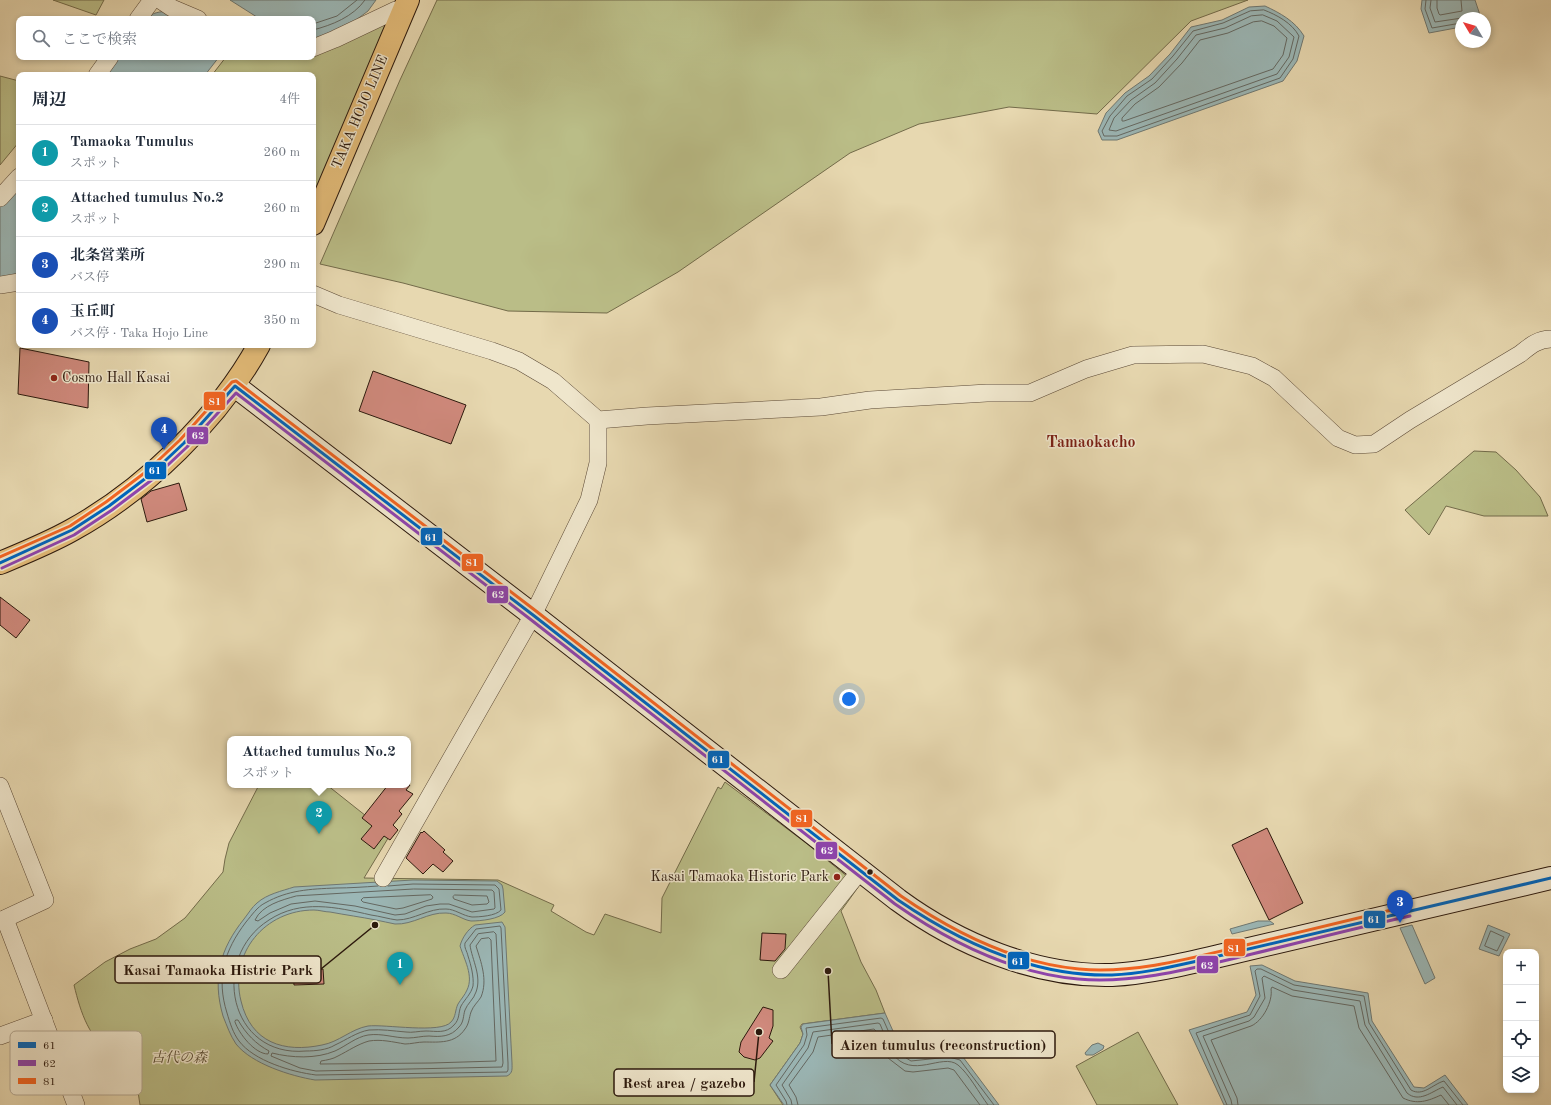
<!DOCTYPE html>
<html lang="ja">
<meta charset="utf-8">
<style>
body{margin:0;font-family:"Old Standard TT","Noto Serif JP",serif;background:#f2f2f3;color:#1f2937}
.controls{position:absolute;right:12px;bottom:12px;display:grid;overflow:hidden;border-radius:8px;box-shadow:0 2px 6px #0003}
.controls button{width:36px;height:36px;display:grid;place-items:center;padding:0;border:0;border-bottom:1px solid #e0e1e3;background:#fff;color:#1f2937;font:20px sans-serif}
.compass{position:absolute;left:1455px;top:12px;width:36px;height:36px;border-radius:50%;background:#fff;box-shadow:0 2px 6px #0003;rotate:308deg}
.you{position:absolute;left:849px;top:699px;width:14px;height:14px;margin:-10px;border:3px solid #fff;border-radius:50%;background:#1a73e8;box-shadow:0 0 0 6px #1a73e833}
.badge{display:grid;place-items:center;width:26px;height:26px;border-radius:50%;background:#8f2418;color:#fff;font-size:13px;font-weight:700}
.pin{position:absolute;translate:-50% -33px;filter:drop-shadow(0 1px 2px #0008)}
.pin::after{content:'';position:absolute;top:21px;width:14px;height:12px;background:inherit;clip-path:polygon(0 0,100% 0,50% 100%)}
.popup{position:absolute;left:227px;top:736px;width:184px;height:52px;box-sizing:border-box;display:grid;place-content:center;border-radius:8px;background:#fff;filter:drop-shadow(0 1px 3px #0005);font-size:13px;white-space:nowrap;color:#747a83}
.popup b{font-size:15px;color:#1f2937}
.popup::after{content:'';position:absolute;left:50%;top:100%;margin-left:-8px;border:8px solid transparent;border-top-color:#fff}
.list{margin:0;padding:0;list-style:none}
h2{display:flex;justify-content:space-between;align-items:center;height:52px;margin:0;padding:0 16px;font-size:17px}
h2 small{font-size:13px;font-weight:400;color:#747a83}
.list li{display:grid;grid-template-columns:26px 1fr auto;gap:12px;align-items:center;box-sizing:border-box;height:56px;padding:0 16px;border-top:1px solid #e0e1e3}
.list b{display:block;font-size:15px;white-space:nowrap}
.list p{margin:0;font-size:13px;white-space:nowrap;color:#747a83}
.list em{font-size:13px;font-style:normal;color:#747a83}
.icon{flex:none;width:22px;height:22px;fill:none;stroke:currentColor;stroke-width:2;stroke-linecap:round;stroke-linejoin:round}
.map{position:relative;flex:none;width:1551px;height:1105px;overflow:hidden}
.search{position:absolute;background:#fff;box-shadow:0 2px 6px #0003;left:16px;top:16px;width:300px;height:44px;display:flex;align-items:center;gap:10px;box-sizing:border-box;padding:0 14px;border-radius:8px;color:#747a83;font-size:15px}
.panel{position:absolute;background:#fff;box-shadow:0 2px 6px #0003;left:16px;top:72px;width:300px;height:276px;border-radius:8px}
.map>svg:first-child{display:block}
</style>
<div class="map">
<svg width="1551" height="1105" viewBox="0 0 1551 1105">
<rect width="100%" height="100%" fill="#e7d8b0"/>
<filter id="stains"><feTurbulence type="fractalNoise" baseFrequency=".005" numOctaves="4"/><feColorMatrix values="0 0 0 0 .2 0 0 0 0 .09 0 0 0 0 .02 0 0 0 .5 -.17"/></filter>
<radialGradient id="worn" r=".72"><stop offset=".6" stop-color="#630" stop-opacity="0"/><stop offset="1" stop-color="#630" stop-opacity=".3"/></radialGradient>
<!-- green -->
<g fill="#babd87" stroke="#736b4a">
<polygon points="53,0 104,0 96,15"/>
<polygon points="437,0 1248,0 1191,21 1097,114 1009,107 919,124 850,153 678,272 607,313 508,311 403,283 320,264 400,80"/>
<polygon points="389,24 313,211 313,75 212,75 226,57 313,57 313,52 370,26"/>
<polygon points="0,76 19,81 19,142 0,165"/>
<polygon points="1474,451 1496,452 1516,470 1540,497 1548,516 1484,516 1446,506 1429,535 1405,510"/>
<path d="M725 782 806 843 859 886 841 911 861 962 876 990 885 1013 802 1024 800 1027 803 1034 800 1043 770 1085 783 1105H140L134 1065C128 1062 119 1061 114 1057 89 1038 81 1014 74 985L105 962 130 949 156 939 185 918 223 872 225 859 229 843 259 785H327L390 835 364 878 498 880 554 905 551 911 586 932 594 935 605 914 661 933 662 898 718 787 721 789Z"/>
<polygon points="1138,1032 1178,1105 1097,1105 1076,1066"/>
</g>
<!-- water -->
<g fill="#9bb7b6" stroke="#6f7872">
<polygon points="230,0 376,0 368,11 344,29 313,39 313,19 260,19"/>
<polygon points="1422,0 1475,0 1481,18 1461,18 1461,27 1429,33 1421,9"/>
<path d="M1265 6C1280 13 1295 21 1304 36L1297 61 1283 81 1117 140H1102L1098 131 1106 113 1125 93 1149 76 1170 54 1191 27 1222 20 1249 7Z"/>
<path d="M168 11 186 19H146C152 12 160 12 168 11Z"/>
<polygon points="117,57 219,57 205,75 106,75"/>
<polygon points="19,190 19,274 0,277 0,207"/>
<path d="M413 880 497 881 502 885 503 889 505 912C500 919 481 921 471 921 463 920 455 913 446 913 428 912 413 925 395 924 389 923 382 921 376 920 361 917 346 915 330 912 325 912 319 910 314 910 265 910 229 953 241 1001 251 1043 284 1053 322 1045 339 1042 351 1029 368 1026 385 1024 441 1034 451 1022 456 1017 455 1010 458 1004 461 999 465 995 467 990 474 976 464 959 460 946 462 938 468 929 475 925L502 922 505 927 512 1063C512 1069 513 1073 507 1076L315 1080C291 1076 252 1064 236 1044 230 1035 227 1026 223 1016 212 978 220 949 244 919 248 914 252 907 257 903 267 894 282 891 294 887Z"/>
<polygon points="1258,921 1270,921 1274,924 1232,934 1230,929"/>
<polygon points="1412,925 1435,978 1425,984 1400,928"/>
<polygon points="1488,925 1510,934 1499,956 1479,949"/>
<polygon points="1262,965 1295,981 1368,993 1372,1021 1414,1087 1424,1088 1445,1075 1468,1105 1224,1105 1189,1030 1247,1012 1256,995 1250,966"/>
<polygon points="885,1013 901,1049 912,1057 949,1053 963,1057 999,1105 784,1105 770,1085 800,1043 803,1034 801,1027 803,1024"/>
<polygon points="1098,1043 1104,1046 1103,1049 1093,1055 1086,1055 1085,1053 1092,1045"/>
</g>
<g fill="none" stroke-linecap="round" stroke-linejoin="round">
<!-- shore -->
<g stroke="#646862" stroke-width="1">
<polyline points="1426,0 1425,9 1432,28 1461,23"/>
<polyline points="1431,0 1430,8 1435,22 1462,18"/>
<polyline points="1437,0 1437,8 1439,14 1440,15 1462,11 1461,0"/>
<path d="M1264 10C1277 15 1292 23 1299 36L1293 59 1280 78 1117 136H1104L1102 131 1110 116 1127 96 1152 79 1173 56 1193 31 1223 23 1250 11Z"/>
<polygon points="1263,15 1277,21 1294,37 1289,57 1277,74 1116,131 1109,130 1114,118 1131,100 1155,83 1177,59 1196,35 1225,28 1251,16"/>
<polygon points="1262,21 1274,26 1287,38 1283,55 1273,69 1124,121 1122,121 1122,118 1135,104 1159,87 1182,63 1200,40 1228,33 1253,22"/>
<polyline points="313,24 337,16 357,0"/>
<path d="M313 30C332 25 353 17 365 0"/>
<path d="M378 886C364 887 350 888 336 888 310 889 288 890 265 903 257 907 252 915 246 922 224 951 216 978 227 1013 230 1023 233 1033 239 1041 254 1061 292 1072 316 1075L507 1072 508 1070V1063L501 928 500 926 476 929 465 943C464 948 467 951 468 956 471 965 474 977 473 986 471 994 465 999 461 1006 458 1013 460 1019 454 1025 446 1034 436 1031 426 1031 419 1031 412 1033 406 1032 393 1031 382 1029 369 1030 357 1032 346 1040 335 1045 327 1050 315 1051 306 1051 229 1058 209 958 269 920 301 899 336 907 371 915 379 916 389 919 397 920 414 920 429 908 446 909 455 909 463 916 472 917 479 917 496 916 501 910L499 889 495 885 413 884 388 886"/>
<path d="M414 889 492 890 494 892 495 908 494 909 472 912 449 904H440L426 906 405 914 395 915 355 906 315 901 291 904 270 913 258 921 255 920C262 905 282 900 296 896Z"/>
<polygon points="431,895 433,897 432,899 403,908 396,909 363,902 361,900 363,898"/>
<polygon points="455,895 487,896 489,902 487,904 472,905 454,899 453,897"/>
<polygon points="1491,931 1504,937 1497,951 1485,946"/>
<path d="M494 932 496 934 503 1063 502 1067 316 1071 300 1068 271 1056 272 1053C292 1058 316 1059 335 1051 346 1046 356 1037 368 1035 382 1033 394 1038 408 1038 415 1038 422 1036 429 1036 440 1037 451 1037 459 1027 464 1022 463 1016 465 1010 467 1004 474 999 476 992 482 976 472 960 470 945L478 934Z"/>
<path d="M489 938 491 940 496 1061 431 1063 320 1064 321 1061C327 1060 333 1059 338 1056 348 1051 358 1044 369 1041 381 1039 393 1042 405 1044 411 1044 418 1042 424 1042 439 1042 455 1044 465 1029 469 1024 469 1018 471 1012 473 1006 478 1002 481 997 488 980 481 962 476 946L481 939Z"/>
<path d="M236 1020H238C246 1034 256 1044 269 1051L268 1054C255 1054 239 1034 235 1022Z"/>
<polyline points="787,1105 786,1101 776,1085 804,1045 807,1035 806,1028 881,1018 883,1019 898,1053 911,1061 949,1057 960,1060 994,1105"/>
<path d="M792 1105 791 1100 782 1085 808 1048 813 1032 878 1023 880 1024 892 1053C912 1081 942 1052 958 1065 969 1074 979 1093 988 1105"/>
<polyline points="798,1105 796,1097 789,1085 813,1052 818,1037 874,1029 876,1031 888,1058 905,1071 913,1072 948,1068 954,1070 980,1105"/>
<path d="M1227 1105 1196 1033 1250 1015 1260 996 1255 971 1257 969H1261L1294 985 1364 996 1369 1023 1411 1090C1423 1097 1433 1084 1444 1081L1463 1105"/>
<path d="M1232 1105 1231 1100 1203 1036 1249 1021 1254 1017 1265 998 1262 978 1264 976 1293 990 1360 1001 1365 1025 1407 1093C1419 1103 1431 1092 1443 1087L1457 1105"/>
<path d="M1238 1105 1237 1098 1211 1040 1251 1026C1263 1021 1273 1001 1271 989L1272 987 1292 996 1354 1006 1359 1028 1403 1098C1417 1105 1428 1101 1441 1095L1449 1105"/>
</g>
</g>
<!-- building -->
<g fill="#cf897c" stroke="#2c190d">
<polygon points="20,348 89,362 88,408 18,394"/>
<polygon points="373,371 466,405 451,444 359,411"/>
<polygon points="179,483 187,510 147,522 141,499 151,491"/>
<polygon points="0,597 30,620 16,638 0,625"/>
<polygon points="388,785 410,785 406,790 413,794 399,811 402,814 393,825 398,830 390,840 384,836 374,849 361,839 372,826 362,818"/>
<polygon points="1267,828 1303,903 1269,920 1232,845"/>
<polygon points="424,831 445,850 443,852 453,861 443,872 433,864 423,874 406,858 421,832 422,833"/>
<polygon points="762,933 786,934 785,949 775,961 760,960"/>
<polygon points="323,969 324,984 294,985 293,972"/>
<polygon points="763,1007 773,1010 773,1026 769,1038 773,1041 760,1058 755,1060 744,1057 739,1052 741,1042"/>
</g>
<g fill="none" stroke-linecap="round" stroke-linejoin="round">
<defs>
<g id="street">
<polyline points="160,0 172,8 198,19"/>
<polyline points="138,19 152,0"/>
<polyline points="313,48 335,39 396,10 402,12"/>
<polyline points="97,75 110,57"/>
<polyline points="0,198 19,177"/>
<polyline points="0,285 19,282"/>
<path d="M313 294 339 305 492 351 519 361 553 381 598 420 647 416 821 407 870 400 987 393H1030L1086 369 1133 355 1203 354 1252 366 1274 378 1338 438 1355 445 1374 444 1410 420 1520 354C1530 346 1538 339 1551 339"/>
<polyline points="0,786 45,900 0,921"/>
<polyline points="383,878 533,615 589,500 598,463 598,420"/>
<polyline points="5,919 76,1105"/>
<polyline points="781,970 860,871"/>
<polyline points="0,1036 44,1020"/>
</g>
<path id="secondary" d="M235 386 533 615 898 900C958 944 1036 977 1112 975 1147 973 1185 964 1219 956L1551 878"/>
<g id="primary">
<polyline points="313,224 408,0"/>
<path d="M0 563C24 553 49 543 72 530 145 490 219 418 259 345"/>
</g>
</defs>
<!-- street casing -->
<use href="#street" stroke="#5b4936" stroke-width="18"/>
<!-- secondary casing -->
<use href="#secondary" stroke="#2c190d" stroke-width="24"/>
<!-- primary casing -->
<use href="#primary" stroke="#2c190d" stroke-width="24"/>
<!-- street -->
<use href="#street" stroke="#efe6cc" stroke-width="17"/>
<!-- secondary -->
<use href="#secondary" stroke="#efe6cc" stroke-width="22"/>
<!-- primary -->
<use href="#primary" stroke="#e4bc78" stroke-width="22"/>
<defs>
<path id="bus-1" d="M0 563 72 530 109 506 150 475 184 443 235 386 533 615 898 900C961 943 1034 977 1112 975 1139 974 1166 968 1193 962L1551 878"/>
<path id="bus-2" d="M2 568 74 535 112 510 153 479 187 447 236 393 530 619 895 904C948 941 1012 973 1078 979 1135 984 1193 968 1248 955 1302 942 1356 928 1410 916"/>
<path id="bus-3" d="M0 557 70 526 106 502 147 471 180 440 232 382 236 381 536 611 901 896C953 932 1014 963 1079 969 1135 974 1192 958 1246 945 1300 932 1354 919 1408 906"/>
</defs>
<!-- bus-1 casing -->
<use href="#bus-1" stroke="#efe6cc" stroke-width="6"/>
<!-- bus-2 casing -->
<use href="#bus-2" stroke="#efe6cc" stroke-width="6"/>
<!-- bus-3 casing -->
<use href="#bus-3" stroke="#efe6cc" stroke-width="6"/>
<!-- bus-1 -->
<use href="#bus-1" stroke="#0065bd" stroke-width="3"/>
<!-- bus-2 -->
<use href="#bus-2" stroke="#8e44ad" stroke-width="3"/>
<!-- bus-3 -->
<use href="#bus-3" stroke="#f26522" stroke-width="3"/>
</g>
<!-- markers -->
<g fill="#8f2418" stroke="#efe6cc" stroke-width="1.5">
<circle cx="54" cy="378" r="4"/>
<circle cx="837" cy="877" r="4"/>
</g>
<circle fill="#2c190d" stroke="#efe6cc" stroke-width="1.5" cx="870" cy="872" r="3.5"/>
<g text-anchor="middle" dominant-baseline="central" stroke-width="3" stroke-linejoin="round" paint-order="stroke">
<!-- street labels -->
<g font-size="14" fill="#2c190d" stroke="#efe6cc">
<text transform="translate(360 112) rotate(-67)">TAKA HOJO LINE</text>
</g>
<!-- poi labels -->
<g font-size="14" fill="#2c190d" stroke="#efe6cc" text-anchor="start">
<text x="62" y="378">Cosmo Hall Kasai</text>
<text x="829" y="877" text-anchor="end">Kasai Tamaoka Historic Park</text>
</g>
<!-- park labels -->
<g font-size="14" font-style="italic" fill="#574a32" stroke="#efe6cc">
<text x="179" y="1058">古代の森</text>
</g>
<!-- quarter labels -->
<g font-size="16" font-weight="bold" fill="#7a1f14" stroke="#efe6cc">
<text x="1091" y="443">Tamaokacho</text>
</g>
</g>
<!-- legend -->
<rect x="10" y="1031" width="132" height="64" rx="6" fill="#efe6cc" stroke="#b4a893" stroke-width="1"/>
<rect x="18" y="1042" width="18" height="6" fill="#0065bd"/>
<rect x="18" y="1060" width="18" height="6" fill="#8e44ad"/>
<rect x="18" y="1078" width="18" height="6" fill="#f26522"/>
<g font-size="11" fill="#2c190d">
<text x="43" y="1049">61</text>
<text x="43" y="1067">62</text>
<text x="43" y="1085">81</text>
</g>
<!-- callouts -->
<path fill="none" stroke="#2c190d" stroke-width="1.5" d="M375 925L321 969M828 971L832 1044M759 1032L754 1082"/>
<g fill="#2c190d" stroke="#efe6cc" stroke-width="1.5">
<circle cx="375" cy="925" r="4"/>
<circle cx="828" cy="971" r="4"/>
<circle cx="759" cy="1032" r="4"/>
</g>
<g fill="#efe6cc" stroke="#2c190d" stroke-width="1.5">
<rect x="115" y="956" width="206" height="27" rx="4"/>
<rect x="832" y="1031" width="223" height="27" rx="4"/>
<rect x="614" y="1069" width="140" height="27" rx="4"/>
</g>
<g font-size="15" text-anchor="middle" font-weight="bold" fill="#2c190d">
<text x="218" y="975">Kasai Tamaoka Histric Park</text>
<text x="943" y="1050">Aizen tumulus (reconstruction)</text>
<text x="684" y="1088">Rest area / gazebo</text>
</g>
<g stroke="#efe6cc" stroke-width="1.5">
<rect x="203" y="391" width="23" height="20" rx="4" fill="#f26522"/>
<rect x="186" y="426" width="23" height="19" rx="4" fill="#8e44ad"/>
<rect x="144" y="461" width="23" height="19" rx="4" fill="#0065bd"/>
<rect x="420" y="527" width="23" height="19" rx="4" fill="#0065bd"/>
<rect x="461" y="553" width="23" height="19" rx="4" fill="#f26522"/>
<rect x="486" y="585" width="23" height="19" rx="4" fill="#8e44ad"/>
<rect x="707" y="750" width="23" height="19" rx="4" fill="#0065bd"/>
<rect x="790" y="809" width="23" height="19" rx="4" fill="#f26522"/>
<rect x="815" y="841" width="23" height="19" rx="4" fill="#8e44ad"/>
<rect x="1363" y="910" width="23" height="19" rx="4" fill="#0065bd"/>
<rect x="1223" y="938" width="23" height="19" rx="4" fill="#f26522"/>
<rect x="1007" y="951" width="23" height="19" rx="4" fill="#0065bd"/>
<rect x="1196" y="955" width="23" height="19" rx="4" fill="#8e44ad"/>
</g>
<g font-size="11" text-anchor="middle" font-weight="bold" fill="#fff">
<text x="215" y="405">81</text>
<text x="198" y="439">62</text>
<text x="155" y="474">61</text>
<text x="431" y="541">61</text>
<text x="472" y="566">81</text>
<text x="498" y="598">62</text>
<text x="718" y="763">61</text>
<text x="802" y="822">81</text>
<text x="827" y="854">62</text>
<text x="1374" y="923">61</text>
<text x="1234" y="952">81</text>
<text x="1018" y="965">61</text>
<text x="1207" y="969">62</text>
</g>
<rect width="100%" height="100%" filter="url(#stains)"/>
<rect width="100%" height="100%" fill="url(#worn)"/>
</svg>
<div class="controls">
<button>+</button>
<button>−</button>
<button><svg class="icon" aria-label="locate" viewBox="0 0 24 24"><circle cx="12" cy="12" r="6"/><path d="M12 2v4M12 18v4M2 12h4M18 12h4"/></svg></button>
<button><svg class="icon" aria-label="layers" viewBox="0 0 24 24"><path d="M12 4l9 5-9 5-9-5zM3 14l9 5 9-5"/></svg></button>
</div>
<svg class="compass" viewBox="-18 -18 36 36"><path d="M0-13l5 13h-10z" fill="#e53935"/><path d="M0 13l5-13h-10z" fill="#747a83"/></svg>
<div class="you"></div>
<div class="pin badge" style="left:400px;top:985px;background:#0f9aa8">1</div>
<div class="pin badge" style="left:319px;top:834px;background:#0f9aa8">2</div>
<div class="popup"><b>Attached tumulus No.2</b>スポット</div>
<div class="pin badge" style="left:1400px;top:923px;background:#1a4fb4">3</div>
<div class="pin badge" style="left:164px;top:450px;background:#1a4fb4">4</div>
<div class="search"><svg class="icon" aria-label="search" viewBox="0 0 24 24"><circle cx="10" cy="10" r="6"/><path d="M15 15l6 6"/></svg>ここで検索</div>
<section class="panel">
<h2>周辺<small>4件</small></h2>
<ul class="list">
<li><span class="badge" style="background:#0f9aa8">1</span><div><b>Tamaoka Tumulus</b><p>スポット</p></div><em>260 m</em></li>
<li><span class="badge" style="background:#0f9aa8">2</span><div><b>Attached tumulus No.2</b><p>スポット</p></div><em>260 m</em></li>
<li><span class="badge" style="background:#1a4fb4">3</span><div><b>北条営業所</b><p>バス停</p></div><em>290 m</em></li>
<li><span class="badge" style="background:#1a4fb4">4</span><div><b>玉丘町</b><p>バス停 · Taka Hojo Line</p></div><em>350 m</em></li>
</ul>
</section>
</div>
